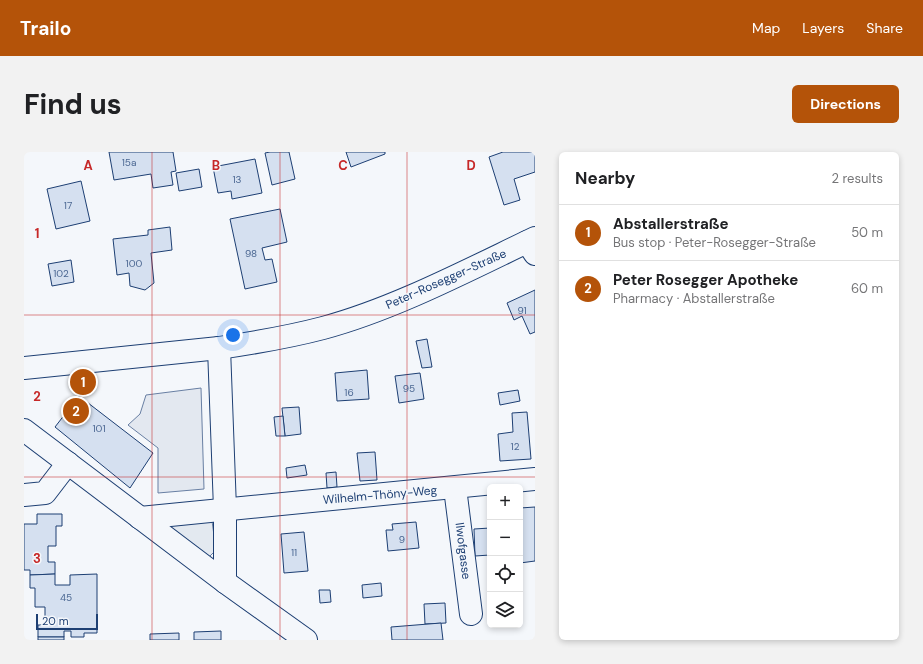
<!DOCTYPE html>
<meta charset="utf-8">
<style>
body{margin:0;font-family:"DM Sans",sans-serif;background:#f2f2f2;color:#202124}
.controls{position:absolute;right:12px;bottom:12px;display:grid;overflow:hidden;border-radius:6px;box-shadow:0 2px 6px #0003}
.controls button{width:36px;height:36px;display:grid;place-items:center;padding:0;border:0;border-bottom:1px solid #e0e0e0;background:#fff;color:#202124;font:20px sans-serif}
.scale{position:absolute;left:12px;bottom:10px;width:62px;box-sizing:border-box;padding-left:4px;border:2px solid #1d3f73;border-top:0;font-size:11px;line-height:14px;white-space:nowrap;color:#1d3f73;-webkit-text-stroke:3px #f4f7fb;paint-order:stroke}
.you{position:absolute;left:209px;top:183px;width:14px;height:14px;margin:-10px;border:3px solid #fff;border-radius:50%;background:#1a73e8;box-shadow:0 0 0 6px #1a73e833}
.badge{display:grid;place-items:center;width:26px;height:26px;border-radius:50%;background:#b45309;color:#fff;font-size:13px;font-weight:700}
.pin{position:absolute;translate:-50% -50%;border:2px solid #fff;box-shadow:0 1px 4px #0006}
.list{margin:0;padding:0;list-style:none}
h2{display:flex;justify-content:space-between;align-items:center;height:52px;margin:0;padding:0 16px;font-size:17px}
h2 small{font-size:13px;font-weight:400;color:#757577}
.list li{display:grid;grid-template-columns:26px 1fr auto;gap:12px;align-items:center;box-sizing:border-box;height:56px;padding:0 16px;border-top:1px solid #e0e0e0}
.list b{display:block;font-size:15px;white-space:nowrap}
.list p{margin:0;font-size:13px;white-space:nowrap;color:#757577}
.list em{font-size:13px;font-style:normal;color:#757577}
.icon{flex:none;width:22px;height:22px;fill:none;stroke:currentColor;stroke-width:2;stroke-linecap:round;stroke-linejoin:round}
.map{position:relative;flex:none;width:511px;height:488px;overflow:hidden;border-radius:6px}
header{display:flex;align-items:center;gap:24px;box-sizing:border-box;height:56px;padding:0 20px;background:#b45309;color:#fff}
header strong{font-size:19px}
nav{display:flex;gap:22px;margin-inline-start:auto;font-size:14px}
.intro{display:flex;align-items:center;justify-content:space-between;box-sizing:border-box;height:96px;padding:0 24px}
h1{margin:0;font-size:28px}
.button{padding:10px 18px;border-radius:6px;background:#b45309;color:#fff;font-size:14px;font-weight:700}
main{display:flex;gap:24px;padding:0 24px}
aside{flex:1;background:#fff;border-radius:6px;box-shadow:0 2px 6px #0003}
.map>svg:first-child{display:block}
</style>
<header>
<strong>Trailo</strong>
<nav><a>Map</a><a>Layers</a><a>Share</a></nav>
</header>
<div class="intro"><h1>Find us</h1><a class="button">Directions</a></div>
<main>
<div class="map">
<svg width="511" height="488" viewBox="0 0 511 488">
<rect width="100%" height="100%" fill="#f4f7fb"/>
<!-- green -->
<polygon fill="#e3e9f0" stroke="#687fa3" points="188,369 192,398 185,405 146,376 148,373"/>
<!-- parking -->
<polygon fill="#e3e8f0" stroke="#687fa3" points="177,236 180,337 134,341 134,296 104,273 116,262 122,243"/>
<!-- building -->
<g fill="#d5e0f0" stroke="#1d3f73">
<polygon points="85,0 149,0 152,19 147,20 149,33 129,36 127,22 90,28"/>
<polygon points="246,0 265,0 271,27 248,33 241,1"/>
<polygon points="322,0 361,0 361,2 327,15"/>
<polygon points="479,0 511,0 511,20 490,27 496,48 480,53 465,5"/>
<polygon points="231,7 238,41 208,47 207,39 194,41 189,15"/>
<polygon points="175,17 178,35 155,39 152,21"/>
<polygon points="57,29 66,69 32,77 23,37"/>
<polygon points="256,57 263,90 238,96 241,108 248,107 253,130 221,137 206,67"/>
<polygon points="146,75 148,98 127,101 130,131 121,138 106,134 105,121 93,123 89,87 124,83 124,78"/>
<polygon points="47,108 50,130 28,134 24,112"/>
<polygon points="511,138 511,180 506,182 498,164 490,168 483,151"/>
<polygon points="403,187 408,215 398,216 392,189"/>
<polygon points="343,218 345,247 313,249 311,221"/>
<polygon points="396,221 400,247 375,251 371,224"/>
<polygon points="494,238 496,249 476,253 474,241"/>
<polygon points="55,244 129,301 106,336 31,275"/>
<polygon points="275,255 277,282 261,284 258,256"/>
<polygon points="503,260 507,307 476,309 474,282 489,280 488,261"/>
<polygon points="259,264 261,284 252,284 250,265"/>
<polygon points="351,300 353,328 336,329 333,301"/>
<polygon points="281,313 283,323 263,326 262,316"/>
<polygon points="312,320 313,335 303,336 302,321"/>
<polygon points="511,355 511,409 496,411 496,356"/>
<polygon points="13,362 38,362 38,374 32,374 32,394 24,394 24,410 31,410 31,422 6,423 6,418 0,418 0,372 13,372"/>
<polygon points="392,370 395,396 364,399 362,378 369,378 368,372"/>
<polygon points="466,376 466,403 451,404 450,377"/>
<polygon points="280,380 284,419 260,421 257,382"/>
<polygon points="31,422 31,433 46,433 46,423 73,422 73,481 60,481 60,485 47,485 47,479 40,479 40,485 14,485 14,473 21,473 21,455 11,455 11,436 6,436 6,423"/>
<polygon points="357,431 358,444 339,446 338,433"/>
<polygon points="295,438 306,438 307,450 296,451"/>
<polygon points="421,451 422,471 401,472 400,452"/>
<polygon points="417,471 419,488 368,488 367,475"/>
<polygon points="197,479 197,488 170,488 170,480"/>
<polygon points="155,481 155,488 126,488 126,482"/>
<rect x="14" y="485" width="26" height="3"/>
</g>
<g fill="none" stroke-linecap="round" stroke-linejoin="round">
<defs>
<g id="minor">
<polyline points="503,90 511,102"/>
<polyline points="195,196 201,357 201,430"/>
<polyline points="0,278 201,430 282,488"/>
<polyline points="431,336 447,462"/>
<polyline points="0,343 21,341 44,311"/>
<polyline points="116,366 511,327"/>
</g>
<path id="major" d="M0 216 195 196C229 191 265 185 299 176 370 157 444 118 511 86"/>
</defs>
<!-- minor casing -->
<use href="#minor" stroke="#1d3f73" stroke-width="24"/>
<!-- major casing -->
<use href="#major" stroke="#1d3f73" stroke-width="24"/>
<!-- minor -->
<use href="#minor" stroke="#f4f7fb" stroke-width="22"/>
<!-- major -->
<use href="#major" stroke="#f4f7fb" stroke-width="22"/>
</g>
<!-- grid -->
<path fill="none" stroke="#c62828" stroke-width="1" stroke-opacity="0.55" d="M128 0V488M256 0V488M383 0V488M0 163H511M0 325H511"/>
<g text-anchor="middle" dominant-baseline="central" stroke-width="3" stroke-linejoin="round" paint-order="stroke">
<!-- number labels -->
<g font-size="10" fill="#4b6792">
<text x="105" y="10">15a</text>
<text x="213" y="27">13</text>
<text x="44" y="53">17</text>
<text x="227" y="101">98</text>
<text x="110" y="111">100</text>
<text x="37" y="121">102</text>
<text x="498" y="158">91</text>
<text x="385" y="236">95</text>
<text x="325" y="240">16</text>
<text x="75" y="276">101</text>
<text x="491" y="294">12</text>
<text x="378" y="387">9</text>
<text x="270" y="400">11</text>
<text x="42" y="445">45</text>
</g>
<!-- street labels -->
<g font-size="12" fill="#1d3f73" stroke="#f4f7fb">
<text transform="translate(422 127) rotate(-24)">Peter-Rosegger-Straße</text>
<text transform="translate(356 343) rotate(-5)">Wilhelm-Thöny-Weg</text>
<text transform="translate(439 399) rotate(83)">Ilwofgasse</text>
</g>
</g>
<g font-size="13" text-anchor="middle" font-weight="bold" fill="#c62828" stroke="#f4f7fb" stroke-width="3" stroke-linejoin="round" paint-order="stroke">
<text x="64" y="18">A</text>
<text x="192" y="18">B</text>
<text x="319" y="18">C</text>
<text x="447" y="18">D</text>
<text x="13" y="86">1</text>
<text x="13" y="249">2</text>
<text x="13" y="411">3</text>
</g>
</svg>
<div class="controls">
<button>+</button>
<button>−</button>
<button><svg class="icon" aria-label="locate" viewBox="0 0 24 24"><circle cx="12" cy="12" r="6"/><path d="M12 2v4M12 18v4M2 12h4M18 12h4"/></svg></button>
<button><svg class="icon" aria-label="layers" viewBox="0 0 24 24"><path d="M12 4l9 5-9 5-9-5zM3 14l9 5 9-5"/></svg></button>
</div>
<div class="scale">20 m</div>
<div class="you"></div>
<div class="pin badge" style="left:59px;top:230px">1</div>
<div class="pin badge" style="left:52px;top:259px">2</div>
</div>
<aside>
<h2>Nearby<small>2 results</small></h2>
<ul class="list">
<li><span class="badge">1</span><div><b>Abstallerstraße</b><p>Bus stop · Peter-Rosegger-Straße</p></div><em>50 m</em></li>
<li><span class="badge">2</span><div><b>Peter Rosegger Apotheke</b><p>Pharmacy · Abstallerstraße</p></div><em>60 m</em></li>
</ul>
</aside>
</main>
